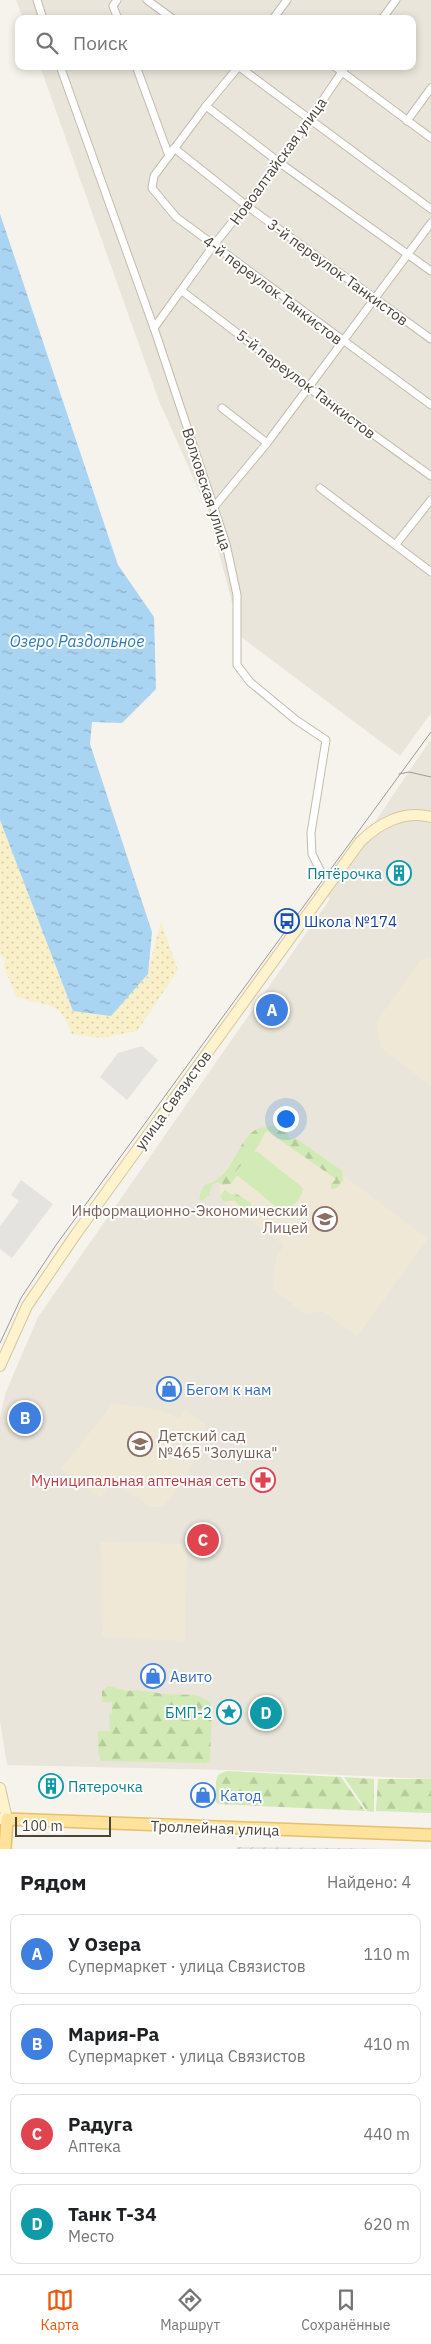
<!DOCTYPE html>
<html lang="ru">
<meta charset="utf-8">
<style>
body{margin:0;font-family:"IBM Plex Sans",sans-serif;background:#f6f6f6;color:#202124}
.scale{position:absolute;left:15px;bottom:12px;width:96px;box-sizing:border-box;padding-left:5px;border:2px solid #4b4439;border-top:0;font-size:14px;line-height:18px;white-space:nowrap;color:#4b4439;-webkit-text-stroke:4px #fff;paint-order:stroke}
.you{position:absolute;left:285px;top:1118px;width:18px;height:18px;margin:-12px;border:4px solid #fff;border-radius:50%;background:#1a73e8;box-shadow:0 0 0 8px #1a73e833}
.badge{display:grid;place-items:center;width:32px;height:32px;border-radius:50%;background:#ea580c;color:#fff;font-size:16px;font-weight:700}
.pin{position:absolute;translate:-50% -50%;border:2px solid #fff;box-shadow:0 1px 5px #0006}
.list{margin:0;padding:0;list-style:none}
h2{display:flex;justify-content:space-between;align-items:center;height:65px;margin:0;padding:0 20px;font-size:21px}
h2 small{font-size:16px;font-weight:400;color:#757577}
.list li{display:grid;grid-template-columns:32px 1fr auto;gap:15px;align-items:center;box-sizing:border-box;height:80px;margin:0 10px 10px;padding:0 10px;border:1px solid #e0e0e0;border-radius:10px}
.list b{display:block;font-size:19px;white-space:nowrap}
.list p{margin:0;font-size:16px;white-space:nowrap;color:#757577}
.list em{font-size:16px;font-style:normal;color:#757577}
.icon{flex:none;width:28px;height:28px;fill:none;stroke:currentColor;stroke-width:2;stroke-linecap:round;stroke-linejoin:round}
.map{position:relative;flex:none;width:431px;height:1849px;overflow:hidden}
.search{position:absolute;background:#fff;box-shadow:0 2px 8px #0003;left:15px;right:15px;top:15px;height:55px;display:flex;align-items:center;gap:12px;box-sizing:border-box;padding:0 18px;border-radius:10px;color:#757577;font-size:19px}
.sheet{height:425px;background:#fff}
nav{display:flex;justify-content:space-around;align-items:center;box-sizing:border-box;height:70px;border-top:1px solid #e0e0e0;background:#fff;font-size:14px;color:#757577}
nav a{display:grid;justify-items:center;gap:2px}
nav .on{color:#ea580c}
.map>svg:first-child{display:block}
</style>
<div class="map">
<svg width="431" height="1849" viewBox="0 0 431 1849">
<defs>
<pattern id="industrial-furrows" width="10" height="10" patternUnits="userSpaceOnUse" patternTransform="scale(1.25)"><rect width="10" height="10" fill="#e6e2dd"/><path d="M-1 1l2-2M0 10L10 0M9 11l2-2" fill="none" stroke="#c7c3be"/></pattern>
<pattern id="forest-firs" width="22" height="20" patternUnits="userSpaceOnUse" patternTransform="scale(1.25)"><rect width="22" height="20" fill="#d2eab5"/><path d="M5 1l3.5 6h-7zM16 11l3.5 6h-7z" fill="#b6ca9c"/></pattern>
<pattern id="sand-dots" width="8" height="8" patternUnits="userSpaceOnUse" patternTransform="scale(1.25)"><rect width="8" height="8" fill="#f9efc9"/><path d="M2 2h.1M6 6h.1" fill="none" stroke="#d7cead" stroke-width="1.8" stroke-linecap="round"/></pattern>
<pattern id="water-ripples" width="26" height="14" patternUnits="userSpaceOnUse" patternTransform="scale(1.25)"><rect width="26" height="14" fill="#a9d4f2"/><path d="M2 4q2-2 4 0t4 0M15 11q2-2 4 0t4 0" fill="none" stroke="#8caec5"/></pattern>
</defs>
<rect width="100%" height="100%" fill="#f6f3ec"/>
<!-- residential -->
<g fill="#eae5da">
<polygon points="16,0 431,0 431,713 400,756 241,637 208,511 159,401 40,66 412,66 412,19 23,19"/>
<polygon points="431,739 431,1779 226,1770 7,1765 0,1721 0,1418 5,1394 38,1317 330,899 328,897 329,890"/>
</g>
<!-- industrial -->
<polygon fill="url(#industrial-furrows)" points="237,1847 339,1848 385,1849 237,1849"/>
<!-- education -->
<g fill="#efe8d6">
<polygon points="431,958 431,1086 381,1048 376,1022 421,960"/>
<polygon points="278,1126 428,1239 357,1336 323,1311 305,1313 273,1290 276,1257 284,1245 220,1199 219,1178 252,1132"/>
<polygon points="113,1403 158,1410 179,1418 185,1410 206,1425 193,1463 184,1481 163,1507 151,1507 114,1481 101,1498 61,1469"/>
<polygon points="101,1542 182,1544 187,1547 185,1641 102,1637"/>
</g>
<!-- forest -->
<g fill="url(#forest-firs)">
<path d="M277 1125 286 1130 290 1138 297 1139 342 1171 343 1180 337 1188 331 1189V1184L336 1179 277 1138 271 1131 265 1132 259 1145 231 1184 222 1185 219 1182 212 1185 209 1195 202 1201 199 1199C205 1178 206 1188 219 1178 232 1168 239 1144 251 1133 258 1127 269 1126 277 1125Z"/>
<polygon points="225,1190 232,1195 235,1193 251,1203 251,1208 243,1209 234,1200 224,1202 220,1196"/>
<polygon points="108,1686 127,1691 137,1690 164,1694 196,1695 210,1702 212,1709 210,1760 206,1763 101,1761 98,1752 98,1731 110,1731 109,1715 112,1714 112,1702 102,1702 102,1691"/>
<polygon points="226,1771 341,1777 365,1811 219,1804 216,1802 216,1781 218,1775"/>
<polygon points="344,1777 374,1779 374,1812 367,1811"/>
<polygon points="378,1779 431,1779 431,1813 376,1811"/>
</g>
<!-- sand -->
<path fill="url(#sand-dots)" d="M0 820 73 1011 147 974 161 922 178 970 137 1031 102 1038 72 1034C58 996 47 1009 16 996L4 968 5 960 0 953Z"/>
<!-- garden -->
<path fill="#d2eab5" d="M253 1151 258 1152 303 1188C302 1198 290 1213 280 1210L237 1175V1170Z"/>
<!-- parking -->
<g fill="#e5e3e0">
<polygon points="142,1046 158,1060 127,1100 100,1077 118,1053"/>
<polygon points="21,1180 53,1204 12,1258 0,1249 0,1226 19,1201 11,1195"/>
</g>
<!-- water -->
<polygon fill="url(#water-ripples)" points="0,214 118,565 154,617 156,689 122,723 92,722 90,744 152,932 148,974 111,1016 73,1011 0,820"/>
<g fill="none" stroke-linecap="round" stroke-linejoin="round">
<defs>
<g id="street">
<polyline points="37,0 43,19"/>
<polyline points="117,0 113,6 118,19"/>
<polyline points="147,0 173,19"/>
<polyline points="273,19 287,0"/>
<polyline points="382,19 396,0"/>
<polyline points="60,66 154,328 226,544 237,595 237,665 250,682 296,720 326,740 311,833 312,854 322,874 332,882"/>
<polyline points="136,66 169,156"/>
<polyline points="238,66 431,209"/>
<polyline points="239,66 206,106 154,176 152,188 176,217 431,405"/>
<polyline points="334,66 431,138"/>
<polyline points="206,106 280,163 431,271"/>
<polyline points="407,121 431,88"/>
<polyline points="174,148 247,206 431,339"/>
<polyline points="182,291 309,388 431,476"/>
<polyline points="154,328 213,246 280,163 346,66"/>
<polyline points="222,408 267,443"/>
<polyline points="320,488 431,572"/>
<polyline points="214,507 267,443 431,223"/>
<polyline points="396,544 431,500"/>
</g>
<g id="secondary">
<path d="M0 1366 27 1306 76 1234 360 842C379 823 404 810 431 817"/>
<polyline points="0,1788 7,1819 0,1819"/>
</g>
<polyline id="primary" points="5,1849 7,1819 431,1835"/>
</defs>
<!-- street casing -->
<use href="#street" stroke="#c2bbae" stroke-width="9"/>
<!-- secondary casing -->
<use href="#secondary" stroke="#d6c79b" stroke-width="12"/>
<!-- primary casing -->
<use href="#primary" stroke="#e6c16a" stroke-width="14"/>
<!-- street -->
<use href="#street" stroke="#fff" stroke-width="7"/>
<!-- secondary -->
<use href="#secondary" stroke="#fff3cd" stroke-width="10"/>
<!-- primary -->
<use href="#primary" stroke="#ffe39c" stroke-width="11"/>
<!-- tram -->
<g stroke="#9a9a9a" stroke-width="1">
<polyline points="399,774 409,772 431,777"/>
<polyline points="0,1343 21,1298 56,1245 431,732"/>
</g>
</g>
<!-- icons -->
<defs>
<symbol id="building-ring" viewBox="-11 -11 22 22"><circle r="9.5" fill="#fff" stroke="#0f9aa8" stroke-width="1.5"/><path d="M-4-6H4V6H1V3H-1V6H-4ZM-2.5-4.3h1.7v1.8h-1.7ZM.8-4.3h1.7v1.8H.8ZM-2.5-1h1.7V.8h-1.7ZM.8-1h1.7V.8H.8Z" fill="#0f9aa8"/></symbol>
<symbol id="bus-ring" viewBox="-11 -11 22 22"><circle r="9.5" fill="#fff" stroke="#1a4fb4" stroke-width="1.5"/><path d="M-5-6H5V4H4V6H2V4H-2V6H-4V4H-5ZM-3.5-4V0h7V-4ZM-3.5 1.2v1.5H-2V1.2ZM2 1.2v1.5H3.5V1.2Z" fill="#1a4fb4"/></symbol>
<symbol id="school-ring" viewBox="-11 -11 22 22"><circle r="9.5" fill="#fff" stroke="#8d6e63" stroke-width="1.5"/><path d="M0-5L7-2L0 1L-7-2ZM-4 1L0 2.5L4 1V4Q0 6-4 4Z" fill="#8d6e63"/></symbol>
<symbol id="shop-ring" viewBox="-11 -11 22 22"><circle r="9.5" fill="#fff" stroke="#3f7fe0" stroke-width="1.5"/><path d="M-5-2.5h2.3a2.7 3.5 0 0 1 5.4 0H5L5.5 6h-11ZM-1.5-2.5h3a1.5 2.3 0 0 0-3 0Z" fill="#3f7fe0"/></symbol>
<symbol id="pharmacy-ring" viewBox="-11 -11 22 22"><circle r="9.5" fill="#fff" stroke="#e0444e" stroke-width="1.5"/><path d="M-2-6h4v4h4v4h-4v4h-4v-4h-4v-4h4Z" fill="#e0444e"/></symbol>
<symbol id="sight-ring" viewBox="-11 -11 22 22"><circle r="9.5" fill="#fff" stroke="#0f9aa8" stroke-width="1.5"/><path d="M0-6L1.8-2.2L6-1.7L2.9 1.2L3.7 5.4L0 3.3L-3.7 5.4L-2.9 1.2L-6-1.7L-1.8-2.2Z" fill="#0f9aa8"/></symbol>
</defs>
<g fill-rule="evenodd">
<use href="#building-ring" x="385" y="859" width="28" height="28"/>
<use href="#bus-ring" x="273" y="907" width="28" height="28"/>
<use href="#school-ring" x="311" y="1205" width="28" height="28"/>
<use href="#shop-ring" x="155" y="1375" width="28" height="28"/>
<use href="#school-ring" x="126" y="1430" width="28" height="28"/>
<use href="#pharmacy-ring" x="249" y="1466" width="28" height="28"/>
<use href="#shop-ring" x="139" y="1662" width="28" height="28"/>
<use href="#sight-ring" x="215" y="1698" width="28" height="28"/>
<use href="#building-ring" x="37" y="1772" width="28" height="28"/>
<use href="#shop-ring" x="189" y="1781" width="28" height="28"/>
</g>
<g text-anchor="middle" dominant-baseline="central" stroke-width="4" stroke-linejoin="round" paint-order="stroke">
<!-- street labels -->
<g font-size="15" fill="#4b4439" stroke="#fff">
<text transform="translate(278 161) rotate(-54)">Новоалтайская улица</text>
<text transform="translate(338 272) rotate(36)">3-й переулок Танкистов</text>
<text transform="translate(273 290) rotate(37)">4-й переулок Танкистов</text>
<text transform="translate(306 384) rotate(37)">5-й переулок Танкистов</text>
<text transform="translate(207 489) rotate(72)">Волховская улица</text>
<text transform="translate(173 1100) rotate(-54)">улица Связистов</text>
<text transform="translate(215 1828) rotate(2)">Троллейная улица</text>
</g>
<!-- culture labels -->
<g font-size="15" fill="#0d838f" stroke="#fff" text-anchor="end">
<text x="382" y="873">Пятёрочка</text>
<text x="212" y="1712">БМП-2</text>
<text x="68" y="1786" text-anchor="start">Пятерочка</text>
</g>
<!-- transit labels -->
<g font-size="15" fill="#164399" stroke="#fff" text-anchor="start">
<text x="304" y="921">Школа №174</text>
</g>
<!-- education labels -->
<g font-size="15" fill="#785e54" stroke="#fff" text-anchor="end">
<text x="308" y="1210">Информационно-Экономический<tspan x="308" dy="17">Лицей</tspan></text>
<text x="158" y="1435" text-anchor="start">Детский сад<tspan x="158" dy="17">№465 "Золушка"</tspan></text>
</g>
<!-- shop labels -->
<g font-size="15" fill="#366cbe" stroke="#fff" text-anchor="start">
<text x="186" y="1389">Бегом к нам</text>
<text x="170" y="1676">Авито</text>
<text x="220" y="1795">Катод</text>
</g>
<!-- health labels -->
<g font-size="15" fill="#be3a42" stroke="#fff" text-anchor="end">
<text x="246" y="1480">Муниципальная аптечная сеть</text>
</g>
<!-- water labels -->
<g font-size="16" font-style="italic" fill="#2e7ab2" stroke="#fff">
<text x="77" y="641">Озеро Раздольное</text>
</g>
</g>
</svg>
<div class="scale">100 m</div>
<div class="you"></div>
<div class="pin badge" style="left:272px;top:1010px;background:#3f7fe0">A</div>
<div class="pin badge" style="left:25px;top:1418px;background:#3f7fe0">B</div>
<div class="pin badge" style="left:203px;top:1540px;background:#e0444e">C</div>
<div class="pin badge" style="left:266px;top:1713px;background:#0f9aa8">D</div>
<div class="search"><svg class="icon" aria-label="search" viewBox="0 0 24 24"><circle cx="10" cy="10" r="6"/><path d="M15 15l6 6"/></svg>Поиск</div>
</div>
<section class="sheet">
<h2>Рядом<small>Найдено: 4</small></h2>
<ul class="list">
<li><span class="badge" style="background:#3f7fe0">A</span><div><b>У Озера</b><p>Супермаркет · улица Связистов</p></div><em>110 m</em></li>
<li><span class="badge" style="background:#3f7fe0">B</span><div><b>Мария-Ра</b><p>Супермаркет · улица Связистов</p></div><em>410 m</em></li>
<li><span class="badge" style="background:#e0444e">C</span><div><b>Радуга</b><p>Аптека</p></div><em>440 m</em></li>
<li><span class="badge" style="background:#0f9aa8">D</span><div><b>Танк Т-34</b><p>Место</p></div><em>620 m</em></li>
</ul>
</section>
<nav>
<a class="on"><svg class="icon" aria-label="map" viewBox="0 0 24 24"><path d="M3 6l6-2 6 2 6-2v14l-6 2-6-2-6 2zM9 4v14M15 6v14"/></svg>Карта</a>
<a><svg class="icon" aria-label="directions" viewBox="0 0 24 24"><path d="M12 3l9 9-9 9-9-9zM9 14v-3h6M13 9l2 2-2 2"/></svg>Маршрут</a>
<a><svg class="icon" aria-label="saved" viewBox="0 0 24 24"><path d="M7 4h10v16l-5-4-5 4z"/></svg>Сохранённые</a>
</nav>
